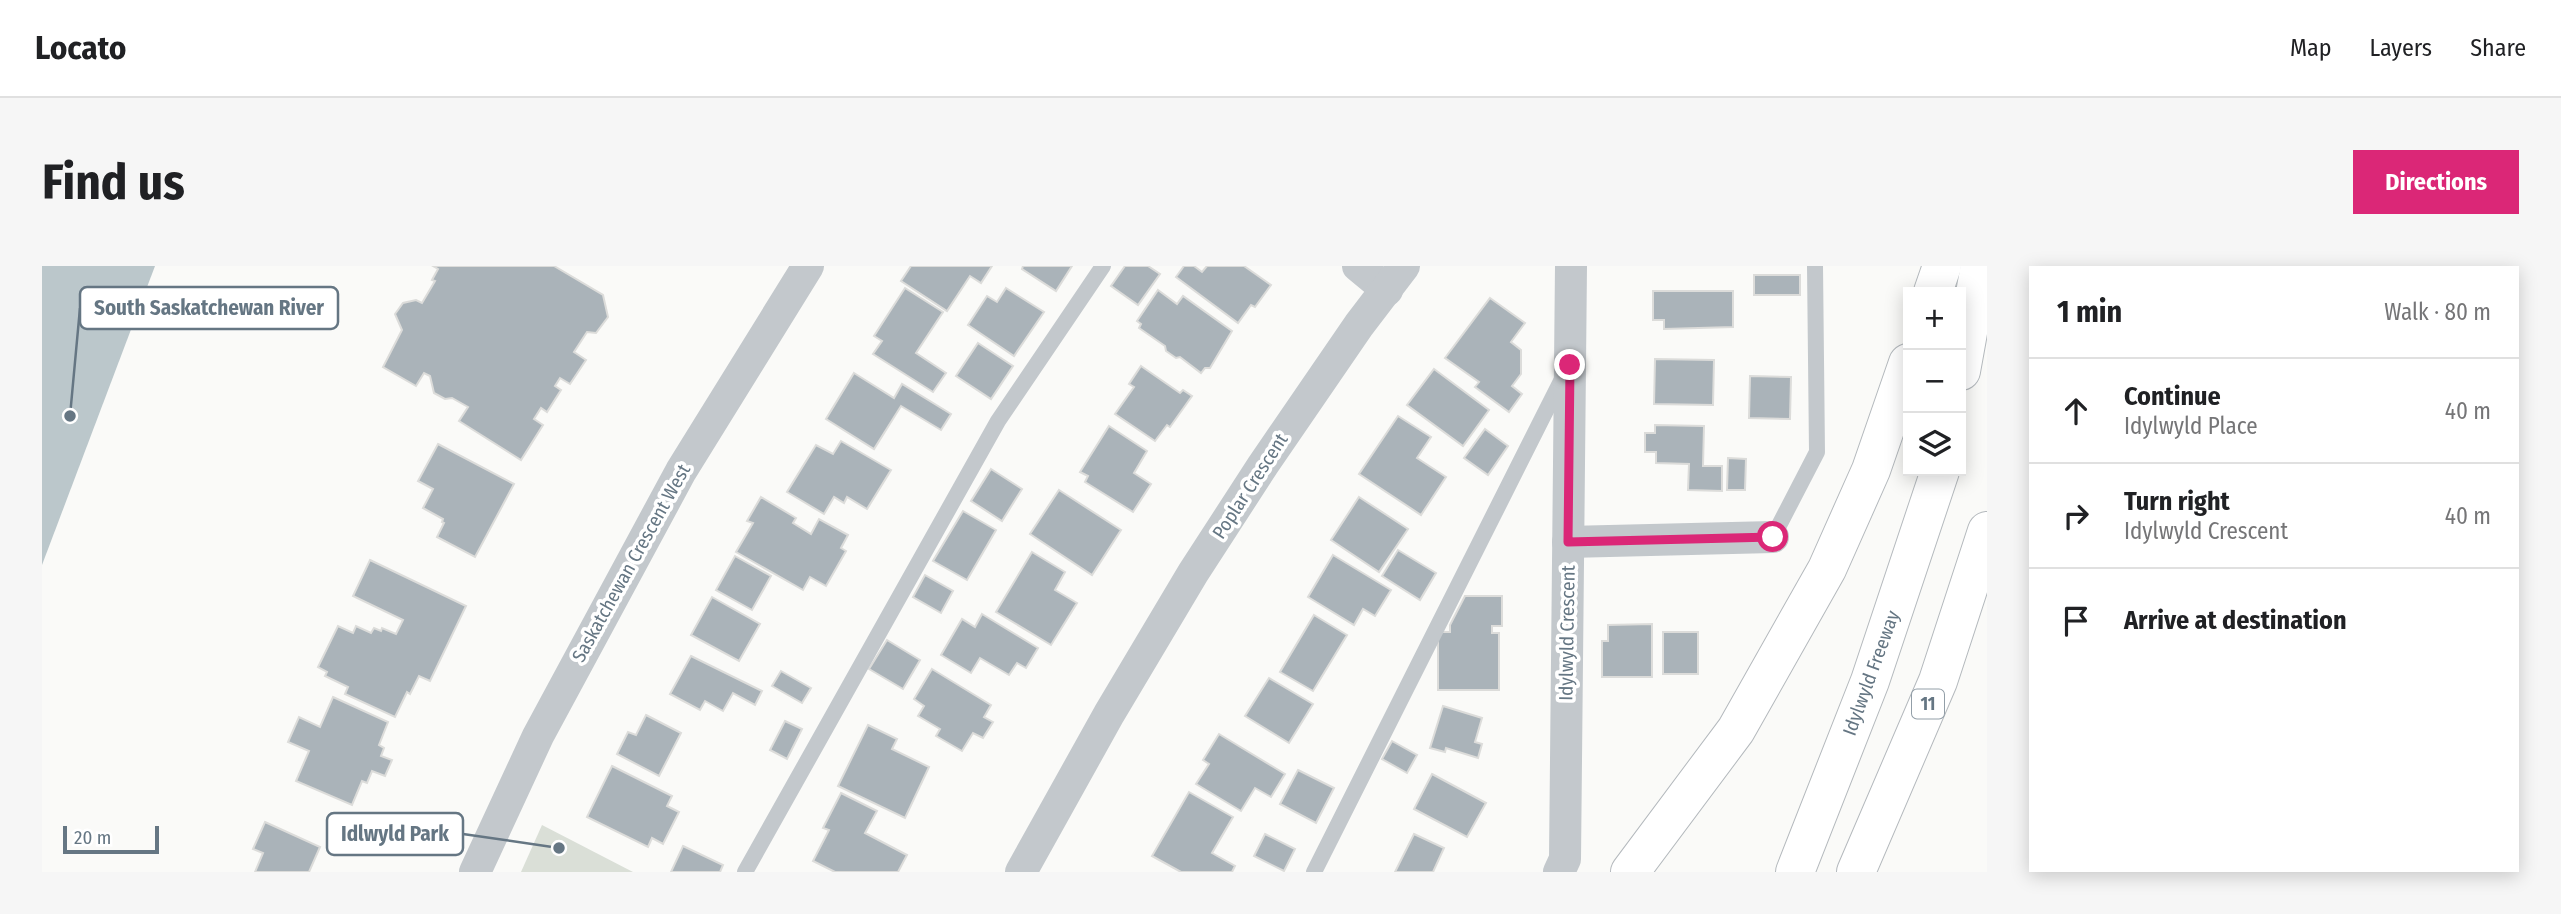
<!DOCTYPE html>
<meta charset="utf-8">
<style>
body{margin:0;font-family:"Fira Sans Condensed",sans-serif;background:#f6f6f6;color:#202124}
.controls{position:absolute;right:21px;top:21px;display:grid;overflow:hidden;border-radius:0px;box-shadow:0 4px 18px #0003}
.controls button{width:63px;height:63px;display:grid;place-items:center;padding:0;border:0;border-bottom:2px solid #e0e0e0;background:#fff;color:#202124;font:35px sans-serif}
.scale{position:absolute;left:21px;bottom:18px;width:96px;box-sizing:border-box;padding-left:7px;border:4px solid #657683;border-top:0;font-size:19px;line-height:24px;white-space:nowrap;color:#657683;-webkit-text-stroke:5px #fff;paint-order:stroke}
.stop{position:absolute;width:21px;height:21px;margin:-16px;border:5px solid #db2777;border-radius:50%;background:#fff}
.stop.end{background:#db2777;border-color:#fff;box-shadow:0 2px 7px #0008}
.list{margin:0;padding:0;list-style:none}
h2{display:flex;justify-content:space-between;align-items:center;height:91px;margin:0;padding:0 28px;font-size:30px}
h2 small{font-size:23px;font-weight:400;color:#757577}
.list li{display:grid;grid-template-columns:46px 1fr auto;gap:21px;align-items:center;box-sizing:border-box;height:105px;padding:0 28px;border-top:2px solid #e0e0e0}
.list b{display:block;font-size:26px;white-space:nowrap}
.list p{margin:0;font-size:23px;white-space:nowrap;color:#757577}
.list em{font-size:23px;font-style:normal;color:#757577}
.icon{flex:none;width:38px;height:38px;fill:none;stroke:currentColor;stroke-width:2;stroke-linecap:round;stroke-linejoin:round}
.map{position:relative;flex:none;width:1945px;height:606px;overflow:hidden;border-radius:0px}
header{display:flex;align-items:center;gap:42px;box-sizing:border-box;height:98px;padding:0 35px;background:#fff;border-bottom:2px solid #e0e0e0}
header strong{font-size:33px}
nav{display:flex;gap:38px;margin-inline-start:auto;font-size:24px}
.intro{display:flex;align-items:center;justify-content:space-between;box-sizing:border-box;height:168px;padding:0 42px}
h1{margin:0;font-size:49px}
.button{padding:18px 32px;border-radius:0px;background:#db2777;color:#fff;font-size:24px;font-weight:700}
main{display:flex;gap:42px;padding:0 42px}
aside{flex:1;background:#fff;border-radius:0px;box-shadow:0 4px 18px #0003}
.map>svg:first-child{display:block}
</style>
<header>
<strong>Locato</strong>
<nav><a>Map</a><a>Layers</a><a>Share</a></nav>
</header>
<div class="intro"><h1>Find us</h1><a class="button">Directions</a></div>
<main>
<div class="map">
<svg width="1945" height="606" viewBox="0 0 1945 606">
<rect width="100%" height="100%" fill="#fafaf8"/>
<!-- green -->
<polygon fill="#dadfd7" points="500,559 591,606 479,606"/>
<!-- water -->
<polygon fill="#bbc7cb" points="0,0 113,0 0,299"/>
<!-- building -->
<g fill="#aab3b9" stroke="#dcdcda" stroke-width="2">
<polygon points="391,0 512,0 561,29 566,51 554,67 545,66 532,86 544,94 528,118 518,112 513,120 519,124 505,146 499,142 492,153 501,159 479,194 417,155 426,141 410,132 403,133 392,127 388,110 382,107 374,120 341,101 360,64 353,48 361,37 374,34 380,37 393,15 390,14 396,3"/>
<polygon points="869,0 950,0 939,17 928,10 905,45 859,15"/>
<polygon points="981,0 1030,0 1014,25 980,3"/>
<polygon points="1083,0 1106,0 1118,8 1096,39 1069,20"/>
<polygon points="1142,0 1152,0 1160,6 1165,0 1202,0 1229,19 1213,41 1209,39 1196,57 1134,11"/>
<rect x="1712" y="9" width="46" height="20"/>
<polygon points="863,22 901,46 874,87 904,107 891,126 831,88 840,75 832,70"/>
<polygon points="964,22 1002,46 972,90 926,59 945,30 955,36"/>
<polygon points="1116,24 1135,38 1141,30 1190,65 1168,102 1163,102 1159,107 1138,91 1134,92 1124,85 1123,80 1097,62 1099,58 1095,55"/>
<polygon points="1611,25 1691,25 1691,61 1622,63 1622,54 1611,54"/>
<polygon points="1448,32 1483,57 1469,76 1479,84 1479,108 1470,120 1480,128 1467,146 1433,121 1437,116 1403,92"/>
<polygon points="936,77 971,100 949,133 914,110"/>
<polygon points="1613,93 1672,94 1671,139 1612,138"/>
<polygon points="1099,100 1138,127 1141,124 1150,130 1128,161 1125,159 1113,175 1073,148 1092,121 1087,118"/>
<polygon points="1392,103 1447,144 1421,180 1365,139"/>
<polygon points="812,107 852,132 860,118 909,148 899,164 859,140 832,183 784,153"/>
<polygon points="1708,110 1749,111 1748,153 1707,152"/>
<polygon points="1356,150 1389,171 1375,192 1404,211 1379,249 1317,208"/>
<polygon points="1613,159 1662,160 1661,200 1680,200 1680,225 1646,224 1647,198 1614,197 1614,186 1603,186 1603,167 1613,167"/>
<polygon points="1067,160 1105,185 1092,207 1109,218 1091,246 1043,216 1046,210 1038,206"/>
<polygon points="1443,163 1466,180 1446,209 1422,192"/>
<polygon points="799,175 849,204 825,243 805,231 802,237 792,231 782,248 745,226 774,179 791,188"/>
<polygon points="396,178 472,218 433,291 395,271 402,257 400,256 401,253 381,242 391,223 376,215"/>
<polygon points="1686,192 1704,193 1703,224 1685,224"/>
<polygon points="949,203 980,223 960,255 929,235"/>
<polygon points="1017,224 1079,264 1050,309 988,268"/>
<polygon points="719,231 754,252 751,257 769,268 777,253 806,269 799,282 804,285 784,320 768,311 761,324 694,286 711,257 705,255"/>
<polygon points="1317,231 1366,263 1337,306 1289,274"/>
<polygon points="921,245 954,264 925,314 891,295"/>
<polygon points="1356,284 1394,307 1378,334 1340,310"/>
<polygon points="990,286 1023,306 1013,324 1035,337 1009,379 954,346"/>
<polygon points="1291,289 1349,324 1333,350 1321,343 1312,359 1266,331"/>
<polygon points="693,290 729,310 710,344 674,324"/>
<polygon points="328,294 424,340 388,415 377,410 368,428 365,426 353,451 303,428 306,421 283,410 285,406 276,401 296,360 311,367 314,360 329,367 332,362 339,365 340,362 354,368 361,354 311,330"/>
<polygon points="883,309 911,325 899,347 871,331"/>
<polygon points="1423,330 1460,330 1460,360 1450,360 1450,367 1457,367 1457,424 1396,424 1396,366 1408,366 1408,359"/>
<polygon points="670,331 718,358 697,395 649,369"/>
<polygon points="940,348 996,382 984,402 975,397 967,409 938,392 929,407 899,389 920,353 933,361"/>
<polygon points="1272,349 1305,369 1271,425 1238,406"/>
<polygon points="1610,358 1610,411 1560,411 1560,375 1566,375 1566,359"/>
<rect x="1621" y="366" width="35" height="42"/>
<polygon points="845,374 878,394 861,423 827,403"/>
<polygon points="649,390 720,425 713,439 691,427 681,445 663,435 658,444 628,428"/>
<polygon points="890,403 949,439 942,451 951,456 941,472 931,467 920,485 894,470 898,463 876,450 882,440 872,433"/>
<polygon points="739,405 769,422 760,437 730,420"/>
<polygon points="1227,412 1271,438 1247,477 1203,450"/>
<polygon points="291,431 346,456 337,479 342,482 339,490 350,494 343,510 330,505 325,517 320,515 310,539 254,515 267,485 246,476 257,451 278,461"/>
<polygon points="1401,440 1440,452 1433,476 1440,478 1436,492 1404,482 1403,486 1388,482"/>
<polygon points="604,449 639,467 617,510 575,488 586,466 594,469"/>
<polygon points="743,455 760,463 745,493 728,484"/>
<polygon points="826,459 855,473 850,483 887,501 863,552 796,520"/>
<polygon points="1177,468 1243,508 1229,531 1213,522 1199,545 1154,518 1167,498 1161,494"/>
<polygon points="1350,475 1375,489 1365,507 1340,493"/>
<polygon points="570,500 630,530 625,540 637,546 621,578 610,572 606,581 545,551"/>
<polygon points="1256,504 1292,522 1274,557 1238,538"/>
<polygon points="1390,508 1444,537 1425,571 1372,543"/>
<polygon points="1147,526 1191,551 1170,587 1193,600 1190,606 1139,606 1110,590"/>
<polygon points="799,527 835,545 823,567 865,589 856,606 793,606 771,595 787,564 781,562"/>
<polygon points="223,556 278,581 267,606 213,606 221,587 211,583"/>
<polygon points="1223,568 1253,583 1242,605 1212,590"/>
<polygon points="1372,568 1402,582 1391,606 1353,606"/>
<polygon points="641,580 681,599 678,606 629,606"/>
</g>
<g fill="none" stroke-linecap="round" stroke-linejoin="round">
<defs>
<g id="highway">
<polyline points="1891,26 1900,0"/>
<polyline points="1919,105 1938,0"/>
<polyline points="1588,606 1694,464 1785,303 1829,204 1866,97"/>
<polyline points="1753,606 1828,415 1898,205"/>
<polyline points="1814,606 1896,415 1945,265"/>
</g>
</defs>
<!-- highway casing -->
<use href="#highway" stroke="#b4b9bd" stroke-width="40"/>
<!-- lane -->
<g stroke="#c3c8cc" stroke-width="16">
<polyline points="1731,271 1775,186 1773,0"/>
<polyline points="703,606 956,155 1061,0"/>
<polyline points="1272,606 1521,111"/>
</g>
<!-- street -->
<g stroke="#c3c8cc" stroke-width="32">
<polyline points="1316,0 1345,24"/>
<polyline points="1526,276 1731,271"/>
<polyline points="433,606 496,470 639,205 766,0"/>
<polyline points="979,606 1067,448 1151,307 1221,199 1317,59 1362,0"/>
<polyline points="1517,606 1523,593 1529,0"/>
</g>
<!-- highway -->
<use href="#highway" stroke="#fff" stroke-width="38"/>
</g>
<g fill="none" stroke-linecap="round" stroke-linejoin="round">
<!-- route -->
<polyline stroke="#db2777" stroke-width="9" points="1528,99 1526,276 1731,271"/>
</g>
<g text-anchor="middle" dominant-baseline="central" stroke-width="7" stroke-linejoin="round" paint-order="stroke">
<!-- shield labels -->
<rect fill="#fff" stroke="#939fa8" stroke-width="2" x="1870" y="423.5" width="32" height="29" rx="5"/>
<g font-size="18" font-weight="bold" fill="#657683">
<text x="1886" y="438">11</text>
</g>
<!-- street labels -->
<g font-size="19" fill="#657683" stroke="#fff">
<text transform="translate(1208 220) rotate(-57)">Poplar Crescent</text>
<text transform="translate(589 297) rotate(-61)">Saskatchewan Crescent West</text>
<text transform="translate(1525 367) rotate(-89)">Idylwyld Crescent</text>
<text transform="translate(1829 407) rotate(-70)">Idylwyld Freeway</text>
</g>
</g>
<!-- callouts -->
<path fill="none" stroke="#657683" stroke-width="2.5" d="M28 150L38 42M517 582L421 568"/>
<g fill="#657683" stroke="#fff" stroke-width="2.5">
<circle cx="28" cy="150" r="7"/>
<circle cx="517" cy="582" r="7"/>
</g>
<g fill="#fff" stroke="#657683" stroke-width="2.5">
<rect x="38" y="21" width="258" height="42" rx="7"/>
<rect x="285" y="547" width="136" height="42" rx="7"/>
</g>
<g font-size="21" text-anchor="middle" font-weight="bold" fill="#657683">
<text x="167" y="49">South Saskatchewan River</text>
<text x="353" y="575">Idlwyld Park</text>
</g>
</svg>
<div class="controls">
<button>+</button>
<button>−</button>
<button><svg class="icon" aria-label="layers" viewBox="0 0 24 24"><path d="M12 4l9 5-9 5-9-5zM3 14l9 5 9-5"/></svg></button>
</div>
<div class="scale">20 m</div>
<div class="stop" style="left:1731px;top:271px"></div>
<div class="stop end" style="left:1528px;top:99px"></div>
</div>
<aside>
<h2>1 min<small>Walk · 80 m</small></h2>
<ul class="list">
<li><svg class="icon" aria-label="ahead" viewBox="0 0 24 24"><path d="M12 20V5M6 11l6-6 6 6"/></svg><div><b>Continue</b><p>Idylwyld Place</p></div><em>40 m</em></li>
<li><svg class="icon" aria-label="right" viewBox="0 0 24 24"><path d="M7 20v-9h11M14 6l5 5-5 5"/></svg><div><b>Turn right</b><p>Idylwyld Crescent</p></div><em>40 m</em></li>
<li><svg class="icon" aria-label="arrive" viewBox="0 0 24 24"><path d="M6 21V4h12l-3 4 3 4H6"/></svg><div><b>Arrive at destination</b></div></li>
</ul>
</aside>
</main>
